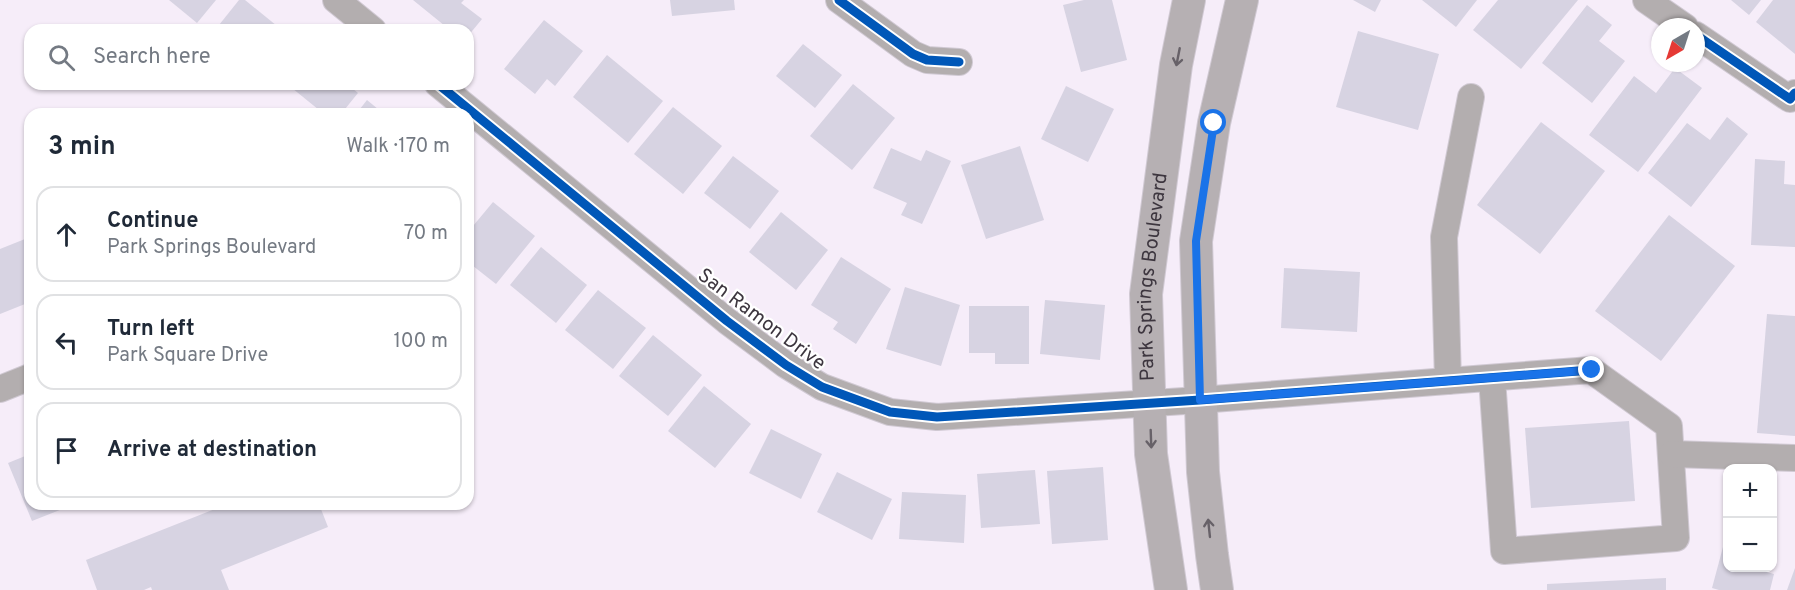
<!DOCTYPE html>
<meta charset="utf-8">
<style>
body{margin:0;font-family:Overpass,sans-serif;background:#f2f2f3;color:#1f2937}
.controls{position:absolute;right:18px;bottom:18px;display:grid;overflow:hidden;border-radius:12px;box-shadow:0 2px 4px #0004}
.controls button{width:54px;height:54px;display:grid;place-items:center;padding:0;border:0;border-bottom:2px solid #e0e1e3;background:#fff;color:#1f2937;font:30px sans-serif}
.compass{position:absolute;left:1651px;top:18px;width:54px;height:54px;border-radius:50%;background:#fff;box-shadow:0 2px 4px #0004;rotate:219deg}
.stop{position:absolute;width:18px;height:18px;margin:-14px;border:4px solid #1a73e8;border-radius:50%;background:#fff}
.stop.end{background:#1a73e8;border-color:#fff;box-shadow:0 2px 6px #0008}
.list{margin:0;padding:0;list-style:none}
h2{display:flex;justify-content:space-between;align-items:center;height:78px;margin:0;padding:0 24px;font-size:26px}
h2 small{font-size:20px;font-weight:400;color:#747a83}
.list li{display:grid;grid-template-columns:39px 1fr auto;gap:18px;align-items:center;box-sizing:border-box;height:96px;margin:0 12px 12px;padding:0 12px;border:2px solid #e0e1e3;border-radius:18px}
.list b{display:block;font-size:22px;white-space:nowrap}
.list p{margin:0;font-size:20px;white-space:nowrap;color:#747a83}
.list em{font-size:20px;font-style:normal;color:#747a83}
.icon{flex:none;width:33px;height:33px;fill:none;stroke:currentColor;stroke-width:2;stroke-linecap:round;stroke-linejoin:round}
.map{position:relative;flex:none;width:1795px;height:590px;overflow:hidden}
.search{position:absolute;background:#fff;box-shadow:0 2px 4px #0004;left:24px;top:24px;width:450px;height:66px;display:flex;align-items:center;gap:15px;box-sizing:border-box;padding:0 21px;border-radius:18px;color:#747a83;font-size:22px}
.panel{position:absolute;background:#fff;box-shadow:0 2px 4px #0004;left:24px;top:108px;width:450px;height:402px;border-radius:18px}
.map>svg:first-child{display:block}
</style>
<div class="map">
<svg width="1795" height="590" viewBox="0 0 1795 590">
<rect width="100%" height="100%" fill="#f6edf9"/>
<!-- building -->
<g fill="#d7d3e2">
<polygon points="169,0 216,0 197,23"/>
<polygon points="239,0 245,0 282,30 215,30"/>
<polygon points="413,0 464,0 461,3 482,19 468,36 468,30 450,30"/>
<polygon points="670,0 734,0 735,10 672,16"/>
<polygon points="1084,0 1112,0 1127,60 1081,72 1063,5"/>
<polygon points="1353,0 1381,0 1375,12"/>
<polygon points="1422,0 1477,0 1456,27"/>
<polygon points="1498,0 1578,0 1521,69 1473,30"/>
<polygon points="1731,0 1761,0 1749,15"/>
<polygon points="1773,0 1795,0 1795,54 1756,22"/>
<polygon points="1587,5 1612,25 1599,41 1625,61 1592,103 1542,63"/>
<polygon points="544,20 583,51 555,86 547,79 535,94 504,69"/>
<polygon points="1358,31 1439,54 1418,130 1336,107"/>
<polygon points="803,44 842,75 815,108 776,76"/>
<polygon points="607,55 663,101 628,143 573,97"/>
<polygon points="1675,68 1702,88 1638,172 1589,135 1634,76 1656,93"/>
<polygon points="287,84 347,84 358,93 341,114 324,114"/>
<polygon points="853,84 895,118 852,170 810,136"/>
<polygon points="1066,86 1114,109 1088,162 1041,139"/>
<polygon points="367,100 384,114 356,114"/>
<polygon points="673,107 722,146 683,194 634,154"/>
<polygon points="1727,117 1748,134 1691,207 1648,173 1687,123 1710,140"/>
<polygon points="1541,122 1605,171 1540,254 1477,205"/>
<polygon points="1020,146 1044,220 986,239 961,165"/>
<polygon points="891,148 921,161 926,150 951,161 922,224 901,215 907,203 873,188"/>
<polygon points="733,156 779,191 750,229 704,193"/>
<polygon points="1755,159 1785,161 1784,184 1795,185 1795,247 1751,245"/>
<polygon points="493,202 535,236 496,284 468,262 468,232"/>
<polygon points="781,212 828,250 796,290 749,252"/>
<polygon points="1669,215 1735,266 1661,361 1595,311"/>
<polygon points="30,237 30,302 0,314 0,249"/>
<polygon points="541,247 587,285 556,323 510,285"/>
<polygon points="841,257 891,289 856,344 833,329 838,322 811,305"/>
<polygon points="1284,268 1360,272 1357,332 1281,328"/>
<polygon points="905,287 960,305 941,366 886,349"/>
<polygon points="598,290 646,328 613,369 565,330"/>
<polygon points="1045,300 1105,305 1100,360 1040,354"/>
<polygon points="969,306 1029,306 1029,364 995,364 995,353 969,353"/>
<polygon points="1767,314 1795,316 1795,436 1757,433"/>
<polygon points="653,335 702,375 668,416 619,376"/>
<polygon points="704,386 751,424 715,468 668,431"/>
<polygon points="1629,421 1635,501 1531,508 1525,428"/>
<polygon points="771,429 822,454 801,499 749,473"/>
<polygon points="30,454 30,504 75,504 32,521 8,463"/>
<polygon points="1103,467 1108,540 1052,544 1047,471"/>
<polygon points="1035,470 1040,524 981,528 977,474"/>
<polygon points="837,472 892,499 872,540 817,512"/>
<polygon points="902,492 966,495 964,543 899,539"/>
<polygon points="224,504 319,504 328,527 221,570 229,590 152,590 151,587 144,590 97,590 86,560 225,505"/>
<polygon points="1727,532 1728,568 1752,568 1774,574 1770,590 1719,590 1712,588"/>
<polygon points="1795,568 1795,590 1787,590"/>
<polygon points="1666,578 1666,590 1547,590 1547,584"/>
</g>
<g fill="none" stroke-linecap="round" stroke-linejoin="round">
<defs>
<g id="minor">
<polyline points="336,0 373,30"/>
<polyline points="839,0 913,54 927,60 959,62"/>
<polyline points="1646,0 1685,27"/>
<polyline points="1696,35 1790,99 1795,93"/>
<polyline points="438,84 727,321 786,365 822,387 890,412 937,417 1200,400 1591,370 1669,426 1676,538 1504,551 1492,378"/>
<polyline points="1448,381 1444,237 1471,97"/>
<polyline points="0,389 30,377"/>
<polyline points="1672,454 1795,458"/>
</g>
<g id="major">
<path id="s1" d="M1171 590 1151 454 1146 294 1176 65 1189 0"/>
<polyline points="1217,590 1212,555 1203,472 1196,241 1214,123 1242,0"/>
</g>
</defs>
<!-- minor casing -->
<use href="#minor" stroke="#d0c9d3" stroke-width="28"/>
<!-- major casing -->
<use href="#major" stroke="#d0c9d3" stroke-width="34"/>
<!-- minor -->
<use href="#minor" stroke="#b3aeaf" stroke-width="26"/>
<!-- major -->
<use href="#major" stroke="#b6b0b3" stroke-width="32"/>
<defs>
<g id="cycleway">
<polyline points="839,0 913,54 927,60 959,62"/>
<polyline points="1696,35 1790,99 1795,93"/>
<polyline points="438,84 727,321 786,365 822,387 890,412 937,417 1200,400 1591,370"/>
</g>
</defs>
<!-- cycleway casing -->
<use href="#cycleway" stroke="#fff" stroke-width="13"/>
<!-- cycleway -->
<use href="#cycleway" stroke="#0057b8" stroke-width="9"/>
</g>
<!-- one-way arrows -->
<defs><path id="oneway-shaft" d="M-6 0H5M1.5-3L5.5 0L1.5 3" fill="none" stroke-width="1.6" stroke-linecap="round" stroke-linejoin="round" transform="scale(1.5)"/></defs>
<g stroke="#676168">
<use href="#oneway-shaft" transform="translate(1178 57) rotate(101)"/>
<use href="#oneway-shaft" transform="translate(1151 439) rotate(88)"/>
<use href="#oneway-shaft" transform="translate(1209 528) rotate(-96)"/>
</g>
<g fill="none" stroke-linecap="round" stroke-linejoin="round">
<!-- route -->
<polyline stroke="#1a73e8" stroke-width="8" points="1214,123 1196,241 1200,400 1592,370"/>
</g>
<g text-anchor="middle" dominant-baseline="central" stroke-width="4.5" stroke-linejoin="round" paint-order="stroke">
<!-- street labels -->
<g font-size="20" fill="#3d363f" stroke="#fff">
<text stroke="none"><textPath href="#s1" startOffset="315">Park Springs Boulevard</textPath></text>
<text transform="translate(761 320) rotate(37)">San Ramon Drive</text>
</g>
</g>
</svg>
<div class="controls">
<button>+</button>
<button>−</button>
</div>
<svg class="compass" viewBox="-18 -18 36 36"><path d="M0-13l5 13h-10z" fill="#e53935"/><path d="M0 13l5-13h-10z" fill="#747a83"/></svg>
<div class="stop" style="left:1214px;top:123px"></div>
<div class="stop end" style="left:1592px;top:370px"></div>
<div class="search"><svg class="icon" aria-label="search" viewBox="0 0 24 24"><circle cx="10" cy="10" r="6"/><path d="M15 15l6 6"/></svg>Search here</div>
<section class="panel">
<h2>3 min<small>Walk · 170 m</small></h2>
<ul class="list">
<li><svg class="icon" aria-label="ahead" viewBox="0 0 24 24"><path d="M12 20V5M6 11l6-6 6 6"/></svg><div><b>Continue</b><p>Park Springs Boulevard</p></div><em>70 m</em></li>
<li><svg class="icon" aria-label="left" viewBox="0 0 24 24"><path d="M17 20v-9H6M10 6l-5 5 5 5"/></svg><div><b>Turn left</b><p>Park Square Drive</p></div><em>100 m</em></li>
<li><svg class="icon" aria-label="arrive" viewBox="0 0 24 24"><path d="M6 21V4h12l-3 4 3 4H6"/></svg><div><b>Arrive at destination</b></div></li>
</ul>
</section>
</div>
